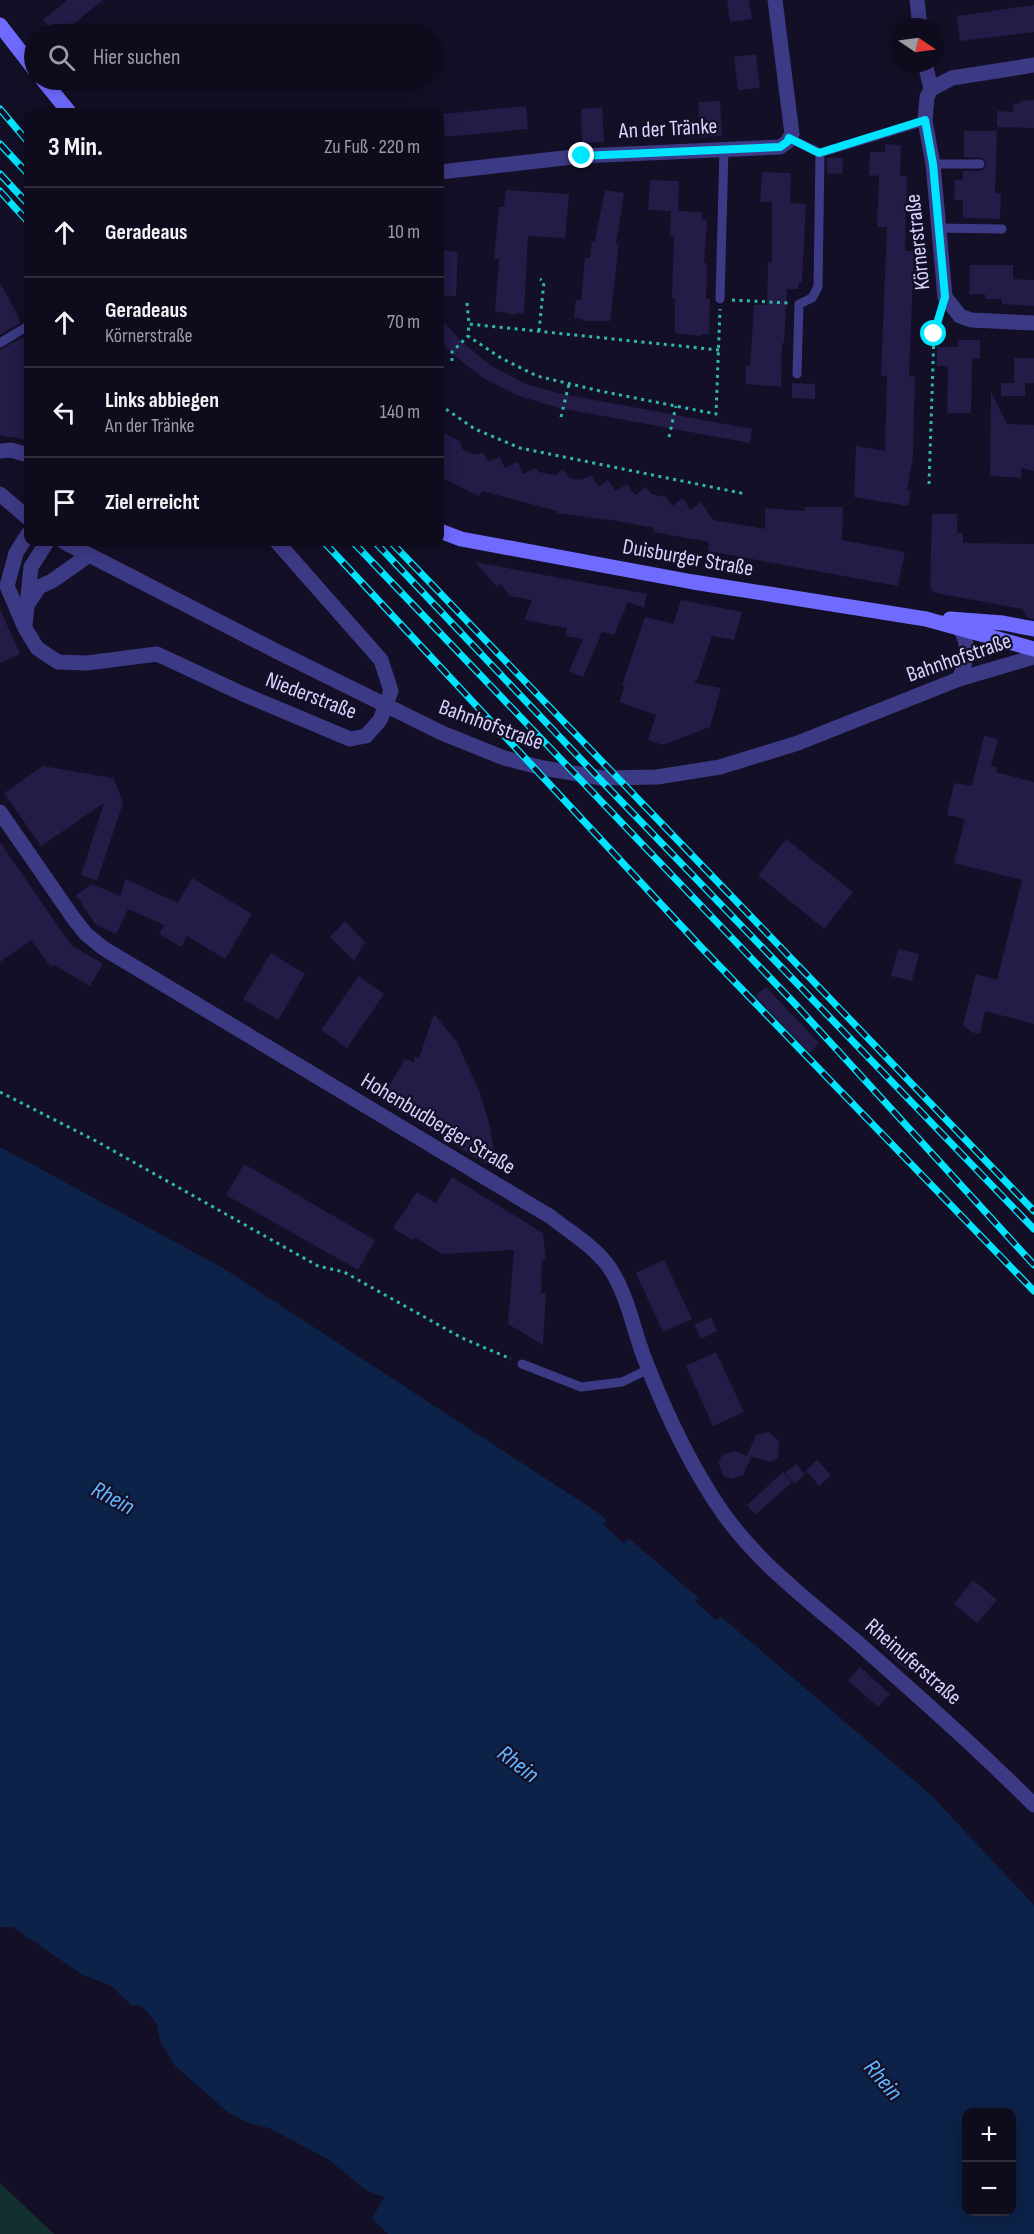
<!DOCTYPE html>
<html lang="de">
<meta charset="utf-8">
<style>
body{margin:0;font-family:"Sofia Sans Condensed",sans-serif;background:#171425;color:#f1f3f6}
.controls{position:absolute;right:18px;bottom:18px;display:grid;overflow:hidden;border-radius:12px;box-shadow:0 3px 15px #0003}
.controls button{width:54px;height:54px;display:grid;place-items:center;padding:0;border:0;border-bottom:2px solid #2e2b3b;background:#0e0b1c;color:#f1f3f6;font:30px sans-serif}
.compass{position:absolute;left:890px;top:18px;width:54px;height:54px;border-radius:50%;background:#0e0b1c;box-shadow:0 3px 15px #0003;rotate:103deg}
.stop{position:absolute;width:18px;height:18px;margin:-14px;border:4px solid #00e5ff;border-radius:50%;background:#fff}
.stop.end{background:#00e5ff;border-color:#fff;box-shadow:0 2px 6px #0008}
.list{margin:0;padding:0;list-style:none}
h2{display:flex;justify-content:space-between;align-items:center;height:78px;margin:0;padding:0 24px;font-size:26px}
h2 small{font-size:20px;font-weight:400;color:#9b9ba3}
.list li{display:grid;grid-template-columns:39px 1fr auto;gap:18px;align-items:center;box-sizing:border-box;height:90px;padding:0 24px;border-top:2px solid #2e2b3b}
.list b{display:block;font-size:22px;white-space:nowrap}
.list p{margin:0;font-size:20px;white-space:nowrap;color:#9b9ba3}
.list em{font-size:20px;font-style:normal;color:#9b9ba3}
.icon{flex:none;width:33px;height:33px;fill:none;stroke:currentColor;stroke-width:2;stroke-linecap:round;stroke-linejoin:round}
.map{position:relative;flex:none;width:1034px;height:2234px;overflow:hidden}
.search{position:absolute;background:#0e0b1c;box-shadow:0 3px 15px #0003;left:24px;top:24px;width:420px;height:66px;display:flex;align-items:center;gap:15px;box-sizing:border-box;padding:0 21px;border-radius:33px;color:#9b9ba3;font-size:22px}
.panel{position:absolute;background:#0e0b1c;box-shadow:0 3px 15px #0003;left:24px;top:108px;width:420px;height:438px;border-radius:12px}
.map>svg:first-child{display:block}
</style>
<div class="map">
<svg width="1034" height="2234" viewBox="0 0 1034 2234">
<rect width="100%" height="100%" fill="#130f26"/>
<!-- green -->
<polygon fill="#12302f" points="0,2183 54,2234 0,2234"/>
<!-- water -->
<path fill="#0c2248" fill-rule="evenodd" d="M0 1147 223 1268 600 1514 931 1795 1034 1905V2234H388L372 2218 384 2197 367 2191 329 2160 269 2128 248 2123 229 2113 175 2066 160 2041 156 2022 142 2006 131 2005 111 1986 81 1974 13 1927H0ZM966 2112H1012V2212H966Z"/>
<!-- pier -->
<g fill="#130f26">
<polygon points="609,1517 631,1537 624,1544 603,1524"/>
<polygon points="701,1596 723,1615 716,1620 695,1601"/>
</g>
<!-- building -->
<g fill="#241b47">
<polygon points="67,0 103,0 61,34 55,34 43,20"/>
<polygon points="727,0 749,0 752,19 730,22"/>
<polygon points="1034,5 1034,32 960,41 957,16"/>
<polygon points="756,54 760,88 738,90 734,57"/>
<polygon points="1034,100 1034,128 997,127 997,111 1014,112 1013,104 1020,103 1020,101"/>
<polygon points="720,101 722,136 700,137 698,102"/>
<polygon points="526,106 528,129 445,137 443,114"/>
<polygon points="602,107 604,142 582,143 581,109"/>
<polygon points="964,131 997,131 995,190 996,193 1001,193 1000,219 963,218 963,200 954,200 955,180 963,180 963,171 981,171 987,165 983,158 964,157"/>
<polygon points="885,144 901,145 900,176 907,176 905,251 914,251 909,376 915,377 914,412 913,456 907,490 911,491 908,506 854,497 856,446 885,451 887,376 881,376 887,227 877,227 879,176 869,175 870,152 885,152"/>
<polygon points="827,158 843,158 842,174 827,173"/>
<polygon points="762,172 791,173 790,203 806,204 802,282 799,282 798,289 787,289 784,343 782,343 781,387 746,384 746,365 750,365 754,305 767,305 768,262 772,262 772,202 760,202"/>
<polygon points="650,180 679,181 678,211 702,212 702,220 707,220 704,263 707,263 706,299 710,299 709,334 701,334 701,336 675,333 675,298 672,298 674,236 670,236 671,211 648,210"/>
<polygon points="506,190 569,194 565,238 528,236 524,314 516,313 516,315 495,311 499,259 494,259 499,207 504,207"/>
<polygon points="605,190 624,193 616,243 619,244 610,321 583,321 583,319 574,318 576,299 581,300 585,258 590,258 592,241 595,241"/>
<polygon points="440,250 458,252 456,296 440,295"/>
<polygon points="970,265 1013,265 1013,279 1034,280 1034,306 1002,304 1002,299 985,299 985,294 969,294"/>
<polygon points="0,283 18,315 20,323 0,335"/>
<polygon points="440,318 463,343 490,365 526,384 562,394 752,429 750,443 559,408 519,396 483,378 453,354 440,340"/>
<polygon points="23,337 28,361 28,440 0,435 0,350"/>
<polygon points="958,340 980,340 980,359 972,358 971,413 947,413 948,366 937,366 937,347 958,347"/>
<polygon points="1014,358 1034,358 1034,383 1025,383 1025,396 1001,396 1001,383 1014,383"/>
<polygon points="792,383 815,384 815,399 792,398"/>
<polygon points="991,392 1007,424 1034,425 1034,471 1021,468 1021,478 990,476"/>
<polygon points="440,431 460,441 462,449 473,454 484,453 488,462 500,457 505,468 518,462 523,474 536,468 539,472 555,475 563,469 569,478 581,480 591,475 599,487 608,480 616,491 627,484 635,495 646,487 651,494 666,497 672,506 683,498 690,510 701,502 713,520 765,529 765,508 805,511 805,507 843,507 842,540 905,552 898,586 708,551 709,542 653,532 654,528 606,519 606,520 557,513 557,511 482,491 479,496 440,477"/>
<polygon points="932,514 957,514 957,533 963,533 963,543 1034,544 1034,619 1027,618 1022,609 936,593 932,590 930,586"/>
<polygon points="475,562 647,594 644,608 628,602 614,635 602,632 583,677 569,671 583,639 566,636 567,628 524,620 532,600 509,596 501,584 497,587"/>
<polygon points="681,600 742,612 734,640 712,636 698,678 694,683 721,688 710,727 663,745 648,740 656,715 619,702 625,686 622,685 645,617 673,624"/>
<polygon points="0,609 20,654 0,663"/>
<polygon points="984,736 998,739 991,766 997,767 996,772 1034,782 1034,1024 985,1011 980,1034 971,1032 963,1025 976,974 997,980 1022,880 954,863 965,819 947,815 954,783 972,786"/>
<polygon points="43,766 112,778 113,776 123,803 97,881 81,875 104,803 41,846 4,793"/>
<polygon points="786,839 853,892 824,929 758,875"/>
<polygon points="0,842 71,945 103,964 90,986 54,965 51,967 31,940 0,962"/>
<polygon points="192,878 252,914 225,959 187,936 181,947 159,934 164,925 128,909 116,934 95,924 76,895 92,884 120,896 126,879 178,903"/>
<polygon points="345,921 365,942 354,961 330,937"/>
<polygon points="898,949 919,954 912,981 891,976"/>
<polygon points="271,953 305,974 278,1020 243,999"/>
<polygon points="359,976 384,994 347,1048 321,1030"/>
<polygon points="766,987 819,1043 809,1053 755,996"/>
<polygon points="434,1014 457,1042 480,1093 489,1123 494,1151 486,1164 381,1100 405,1059 414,1062 415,1057 419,1058"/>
<polygon points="244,1164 375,1240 358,1270 226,1195"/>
<polygon points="452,1177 543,1233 546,1260 542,1260 541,1293 546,1293 543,1345 508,1324 514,1250 442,1254 414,1237 412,1240 393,1228 417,1192 436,1203"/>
<polygon points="664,1260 692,1319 663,1332 636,1273"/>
<polygon points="711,1317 717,1331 701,1339 694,1325"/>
<polygon points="716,1352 744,1412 713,1426 686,1366"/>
<polygon points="769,1432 779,1441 778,1458 770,1462 748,1456 751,1458 743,1475 732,1479 723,1476 718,1462 723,1454 736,1451 747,1456 756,1435"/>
<polygon points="817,1460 831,1475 819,1486 806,1470"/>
<polygon points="796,1464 805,1474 795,1484 785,1473"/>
<polygon points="783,1472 792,1482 755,1515 747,1505"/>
<polygon points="973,1580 997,1600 977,1623 954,1604"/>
<polygon points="888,1634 918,1661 909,1672 879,1645"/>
<polygon points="860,1667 890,1694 878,1707 848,1681"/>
</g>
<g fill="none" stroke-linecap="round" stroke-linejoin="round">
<!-- path -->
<g stroke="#2fb8b0" stroke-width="3" stroke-dasharray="3 4.5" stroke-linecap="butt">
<polyline points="732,300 788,303"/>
<polyline points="467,303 469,324"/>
<polyline points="539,331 544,282 540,279"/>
<polyline points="719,350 469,324 468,336 501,358 537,376 600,391 716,414 720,309"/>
<polyline points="452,361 452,352 468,336"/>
<polyline points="440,405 475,429 520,448 746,494"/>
<polyline points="561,417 569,384"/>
<polyline points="669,437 676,406"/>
<polyline points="929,484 934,334 939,316"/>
<polyline points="0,1092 96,1141 318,1266 344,1272 462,1338 511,1359"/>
</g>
<!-- service -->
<g stroke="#3d3a85" stroke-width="9">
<polyline points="789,138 820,153 925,121"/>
<polyline points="933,164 980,164"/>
<polyline points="938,228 1002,229"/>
<polyline points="720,299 724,149"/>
<polyline points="0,343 28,326"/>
<polyline points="797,374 799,304 812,298 818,287 820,153"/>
<polyline points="522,1364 581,1387 622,1382 649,1369"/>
</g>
<!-- minor -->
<g stroke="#3d3a85" stroke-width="15">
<polyline points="917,0 920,27"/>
<polyline points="925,63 931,89"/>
<polyline points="1034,65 952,78 931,89 927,97 925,121 933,164 945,297 960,316 971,320 1034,323"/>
<polyline points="440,172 582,156 780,147 787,142 792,134 775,0"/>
<polyline points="0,451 11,450 28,455"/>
<polyline points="28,534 16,553 7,586 25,628 37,648 58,662 87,663 157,654 243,694 350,739 366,736 380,720 391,691 381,660 277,542"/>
<polyline points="29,602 39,587 52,581 89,555"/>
<polyline points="25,625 31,567 47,542"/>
</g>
<!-- tertiary -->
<g stroke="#3d3a85" stroke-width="15">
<polyline points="0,494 28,518"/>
<polyline points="64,542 276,651 442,733 504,758 543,768 602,778 657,777 720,767 798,743 959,679 1034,657"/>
<path d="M959 627C971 645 967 660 959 679"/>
<path d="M0 812 74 919 86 934 103 948 551 1217C571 1233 594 1246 609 1267 628 1295 633 1329 645 1360 666 1414 690 1466 723 1513 759 1564 810 1602 857 1642 917 1695 977 1748 1034 1805"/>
</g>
<!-- secondary -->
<g stroke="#6f6bff" stroke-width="15">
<polyline points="0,25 34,69"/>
<polyline points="43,80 69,112"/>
<polyline points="440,531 461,539 693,582 926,619 1034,649"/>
<polyline points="950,619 1003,623 1034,629"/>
</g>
<defs>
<g id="rail">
<polyline points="0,109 28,142"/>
<polyline points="0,144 28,174"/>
<polyline points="0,174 28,204"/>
<polyline points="0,191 28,222"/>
<polyline points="324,542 700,946 1034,1291"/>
<polyline points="353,542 797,1006 1034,1265"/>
<polyline points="375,542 592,771 1034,1229"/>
<polyline points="391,542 1034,1211"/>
</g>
</defs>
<!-- rail casing -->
<use href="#rail" stroke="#00e5ff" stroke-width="7"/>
<!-- rail -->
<use href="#rail" stroke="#130f26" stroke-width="4.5" stroke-dasharray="14" stroke-linecap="butt"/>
</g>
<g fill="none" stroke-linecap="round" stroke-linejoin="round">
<!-- route -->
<polyline stroke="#00e5ff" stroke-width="8" points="582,156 780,147 787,142 789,138 819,153 925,120 933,164 945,297 934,334"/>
</g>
<g text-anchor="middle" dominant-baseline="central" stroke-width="4.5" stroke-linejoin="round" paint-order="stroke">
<!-- street labels -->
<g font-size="22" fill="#d9d4ff" stroke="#130f26">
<text transform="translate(668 129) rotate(-3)">An der Tränke</text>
<text transform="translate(918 242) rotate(-96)">Körnerstraße</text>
<text transform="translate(688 558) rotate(10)">Duisburger Straße</text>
<text transform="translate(959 658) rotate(-19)">Bahnhofstraße</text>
<text transform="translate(311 696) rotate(21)">Niederstraße</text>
<text transform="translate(491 725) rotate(20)">Bahnhofstraße</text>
<text transform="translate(438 1124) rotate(31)">Hohenbudberger Straße</text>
<text transform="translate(913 1662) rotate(41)">Rheinuferstraße</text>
</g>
<!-- water labels -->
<g font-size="24" font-style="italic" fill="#62b6ff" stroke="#130f26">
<text transform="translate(113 1498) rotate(28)">Rhein</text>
<text transform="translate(518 1764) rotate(37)">Rhein</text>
<text transform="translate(883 2080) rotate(49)">Rhein</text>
</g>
</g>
</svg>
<div class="controls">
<button>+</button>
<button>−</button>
</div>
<svg class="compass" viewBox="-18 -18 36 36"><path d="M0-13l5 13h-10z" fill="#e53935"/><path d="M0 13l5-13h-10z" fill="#9b9ba3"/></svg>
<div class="stop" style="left:934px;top:334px"></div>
<div class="stop end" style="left:582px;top:156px"></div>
<div class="search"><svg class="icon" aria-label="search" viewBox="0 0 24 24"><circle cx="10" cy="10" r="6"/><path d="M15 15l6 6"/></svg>Hier suchen</div>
<section class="panel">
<h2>3 Min.<small>Zu Fuß · 220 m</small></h2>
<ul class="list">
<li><svg class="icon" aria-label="ahead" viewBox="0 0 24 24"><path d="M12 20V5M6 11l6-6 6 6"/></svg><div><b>Geradeaus</b></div><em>10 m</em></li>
<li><svg class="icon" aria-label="ahead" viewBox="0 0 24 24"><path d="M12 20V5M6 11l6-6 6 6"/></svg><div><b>Geradeaus</b><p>Körnerstraße</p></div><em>70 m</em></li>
<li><svg class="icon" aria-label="left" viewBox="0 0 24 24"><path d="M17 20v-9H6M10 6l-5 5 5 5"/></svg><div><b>Links abbiegen</b><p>An der Tränke</p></div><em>140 m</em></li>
<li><svg class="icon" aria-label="arrive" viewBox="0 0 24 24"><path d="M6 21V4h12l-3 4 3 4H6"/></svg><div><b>Ziel erreicht</b></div></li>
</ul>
</section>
</div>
